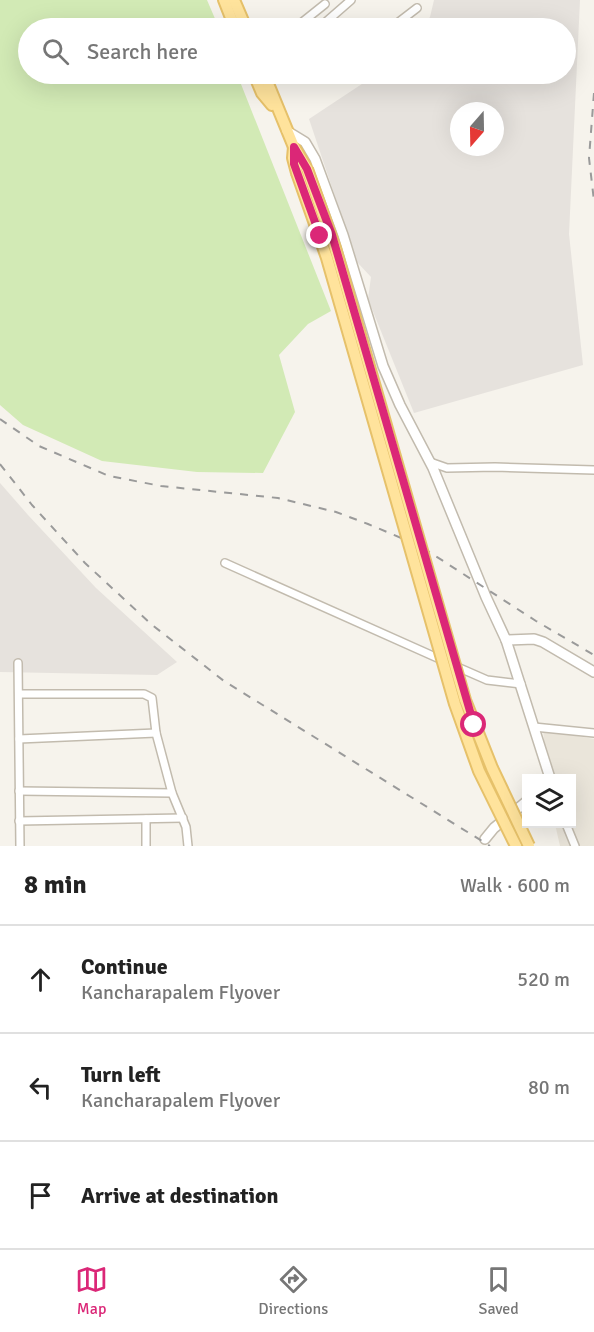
<!DOCTYPE html>
<meta charset="utf-8">
<style>
body{margin:0;font-family:Signika,sans-serif;background:#f2f2f2;color:#222}
.controls{position:absolute;right:18px;bottom:18px;display:grid;overflow:hidden;border-radius:0px;box-shadow:0 6px 24px #0002}
.controls button{width:54px;height:54px;display:grid;place-items:center;padding:0;border:0;border-bottom:2px solid #e0e0e0;background:#fff;color:#222;font:30px sans-serif}
.compass{position:absolute;left:450px;top:102px;width:54px;height:54px;border-radius:50%;background:#fff;box-shadow:0 6px 24px #0002;rotate:200deg}
.stop{position:absolute;width:18px;height:18px;margin:-14px;border:4px solid #db2777;border-radius:50%;background:#fff}
.stop.end{background:#db2777;border-color:#fff;box-shadow:0 2px 6px #0008}
.list{margin:0;padding:0;list-style:none}
h2{display:flex;justify-content:space-between;align-items:center;height:78px;margin:0;padding:0 24px;font-size:26px}
h2 small{font-size:20px;font-weight:400;color:#767676}
.list li{display:grid;grid-template-columns:39px 1fr auto;gap:18px;align-items:center;box-sizing:border-box;height:108px;padding:0 24px;border-top:2px solid #e0e0e0}
.list b{display:block;font-size:22px;white-space:nowrap}
.list p{margin:0;font-size:20px;white-space:nowrap;color:#767676}
.list em{font-size:20px;font-style:normal;color:#767676}
.icon{flex:none;width:33px;height:33px;fill:none;stroke:currentColor;stroke-width:2;stroke-linecap:round;stroke-linejoin:round}
.map{position:relative;flex:none;width:594px;height:846px;overflow:hidden}
.search{position:absolute;background:#fff;box-shadow:0 6px 24px #0002;left:18px;right:18px;top:18px;height:66px;display:flex;align-items:center;gap:15px;box-sizing:border-box;padding:0 21px;border-radius:33px;color:#767676;font-size:22px}
.sheet{height:402px;background:#fff}
nav{display:flex;justify-content:space-around;align-items:center;box-sizing:border-box;height:84px;border-top:2px solid #e0e0e0;background:#fff;font-size:16px;color:#767676}
nav a{display:grid;justify-items:center;gap:3px}
nav .on{color:#db2777}
.map>svg:first-child{display:block}
</style>
<div class="map">
<svg width="594" height="846" viewBox="0 0 594 846">
<rect width="100%" height="100%" fill="#f6f3ec"/>
<!-- residential -->
<polygon fill="#eae5da" points="543,730 594,739 594,846 560,846 555,824 572,824 572,778 548,778"/>
<!-- industrial -->
<g fill="#e6e2dd" fill-rule="evenodd">
<path d="M434 0H580L569 234 583 365 414 413 368 299 371 277 357 262 309 119 377 74H566V28H421L430 17ZM459 111H495V147H459Z"/>
<polygon points="0,483 28,515 96,588 177,662 157,675 0,672"/>
</g>
<!-- green -->
<polygon fill="#d2eab5" points="0,0 207,0 219,28 28,28 28,74 237,74 331,311 308,324 279,355 295,412 263,473 197,472 102,461 23,425 0,405"/>
<g fill="none" stroke-linecap="round" stroke-linejoin="round">
<defs>
<g id="minor">
<polyline points="295,28 325,4"/>
<polyline points="319,28 351,0"/>
<polyline points="391,28 417,8"/>
<polyline points="430,462 447,468 495,467 594,470"/>
<polyline points="225,563 442,660"/>
<polyline points="18,663 20,846"/>
<polyline points="455,666 487,680 521,684"/>
<polyline points="19,694 144,694 152,698 156,733 172,793 186,827 188,846"/>
<polyline points="534,727 594,733"/>
<polyline points="19,739 156,733"/>
<polyline points="19,791 172,793"/>
<polyline points="146,819 146,846"/>
<polyline points="19,821 183,818"/>
<polyline points="566,824 575,846"/>
</g>
<g id="tertiary">
<polyline points="287,131 305,142 315,159 343,235 383,366 400,405 433,468 486,597 506,640 550,778"/>
<polyline points="506,640 534,639 543,642 594,672"/>
<polyline points="485,839 494,828 526,802"/>
</g>
<g id="primary">
<polyline points="224,0 235,28"/>
<polyline points="234,0 246,28"/>
<polyline points="254,74 262,93 272,105"/>
<polyline points="264,74 294,147 307,169"/>
<polyline points="294,147 293,158 297,173"/>
</g>
</defs>
<!-- minor casing -->
<use href="#minor" stroke="#c2bbae" stroke-width="10"/>
<!-- tertiary casing -->
<use href="#tertiary" stroke="#c2bbae" stroke-width="12"/>
<!-- primary casing -->
<use href="#primary" stroke="#e6c16a" stroke-width="14"/>
<!-- minor -->
<use href="#minor" stroke="#fff" stroke-width="7"/>
<!-- tertiary -->
<use href="#tertiary" stroke="#fff" stroke-width="9"/>
<!-- primary -->
<use href="#primary" stroke="#ffe39c" stroke-width="10"/>
<!-- rail -->
<g stroke="#9a9a9a" stroke-width="2" stroke-dasharray="8 8" stroke-linecap="butt">
<polyline points="594,93 589,158 594,201"/>
<polyline points="0,419 39,446 109,476 161,486 278,498 336,512 368,524 420,546 536,621 594,655"/>
<polyline points="0,464 32,505 85,563 151,624 224,681 490,846"/>
</g>
<defs>
<g id="primary-bridge">
<polyline points="307,169 335,248 465,700 492,768 529,846"/>
<polyline points="297,173 327,258 455,704 479,771 516,846"/>
</g>
</defs>
<!-- primary-bridge casing -->
<use href="#primary-bridge" stroke="#e6c16a" stroke-width="14" stroke-linecap="butt"/>
<!-- primary-bridge -->
<use href="#primary-bridge" stroke="#ffe39c" stroke-width="10"/>
</g>
<g fill="none" stroke-linecap="round" stroke-linejoin="round">
<!-- route -->
<polyline stroke="#db2777" stroke-width="8" points="320,236 294,164 294,147 307,169 332,235 474,725"/>
</g>
</svg>
<div class="controls">
<button><svg class="icon" aria-label="layers" viewBox="0 0 24 24"><path d="M12 4l9 5-9 5-9-5zM3 14l9 5 9-5"/></svg></button>
</div>
<svg class="compass" viewBox="-18 -18 36 36"><path d="M0-13l5 13h-10z" fill="#e53935"/><path d="M0 13l5-13h-10z" fill="#767676"/></svg>
<div class="stop" style="left:474px;top:725px"></div>
<div class="stop end" style="left:320px;top:236px"></div>
<div class="search"><svg class="icon" aria-label="search" viewBox="0 0 24 24"><circle cx="10" cy="10" r="6"/><path d="M15 15l6 6"/></svg>Search here</div>
</div>
<section class="sheet">
<h2>8 min<small>Walk · 600 m</small></h2>
<ul class="list">
<li><svg class="icon" aria-label="ahead" viewBox="0 0 24 24"><path d="M12 20V5M6 11l6-6 6 6"/></svg><div><b>Continue</b><p>Kancharapalem Flyover</p></div><em>520 m</em></li>
<li><svg class="icon" aria-label="left" viewBox="0 0 24 24"><path d="M17 20v-9H6M10 6l-5 5 5 5"/></svg><div><b>Turn left</b><p>Kancharapalem Flyover</p></div><em>80 m</em></li>
<li><svg class="icon" aria-label="arrive" viewBox="0 0 24 24"><path d="M6 21V4h12l-3 4 3 4H6"/></svg><div><b>Arrive at destination</b></div></li>
</ul>
</section>
<nav>
<a class="on"><svg class="icon" aria-label="map" viewBox="0 0 24 24"><path d="M3 6l6-2 6 2 6-2v14l-6 2-6-2-6 2zM9 4v14M15 6v14"/></svg>Map</a>
<a><svg class="icon" aria-label="directions" viewBox="0 0 24 24"><path d="M12 3l9 9-9 9-9-9zM9 14v-3h6M13 9l2 2-2 2"/></svg>Directions</a>
<a><svg class="icon" aria-label="saved" viewBox="0 0 24 24"><path d="M7 4h10v16l-5-4-5 4z"/></svg>Saved</a>
</nav>
